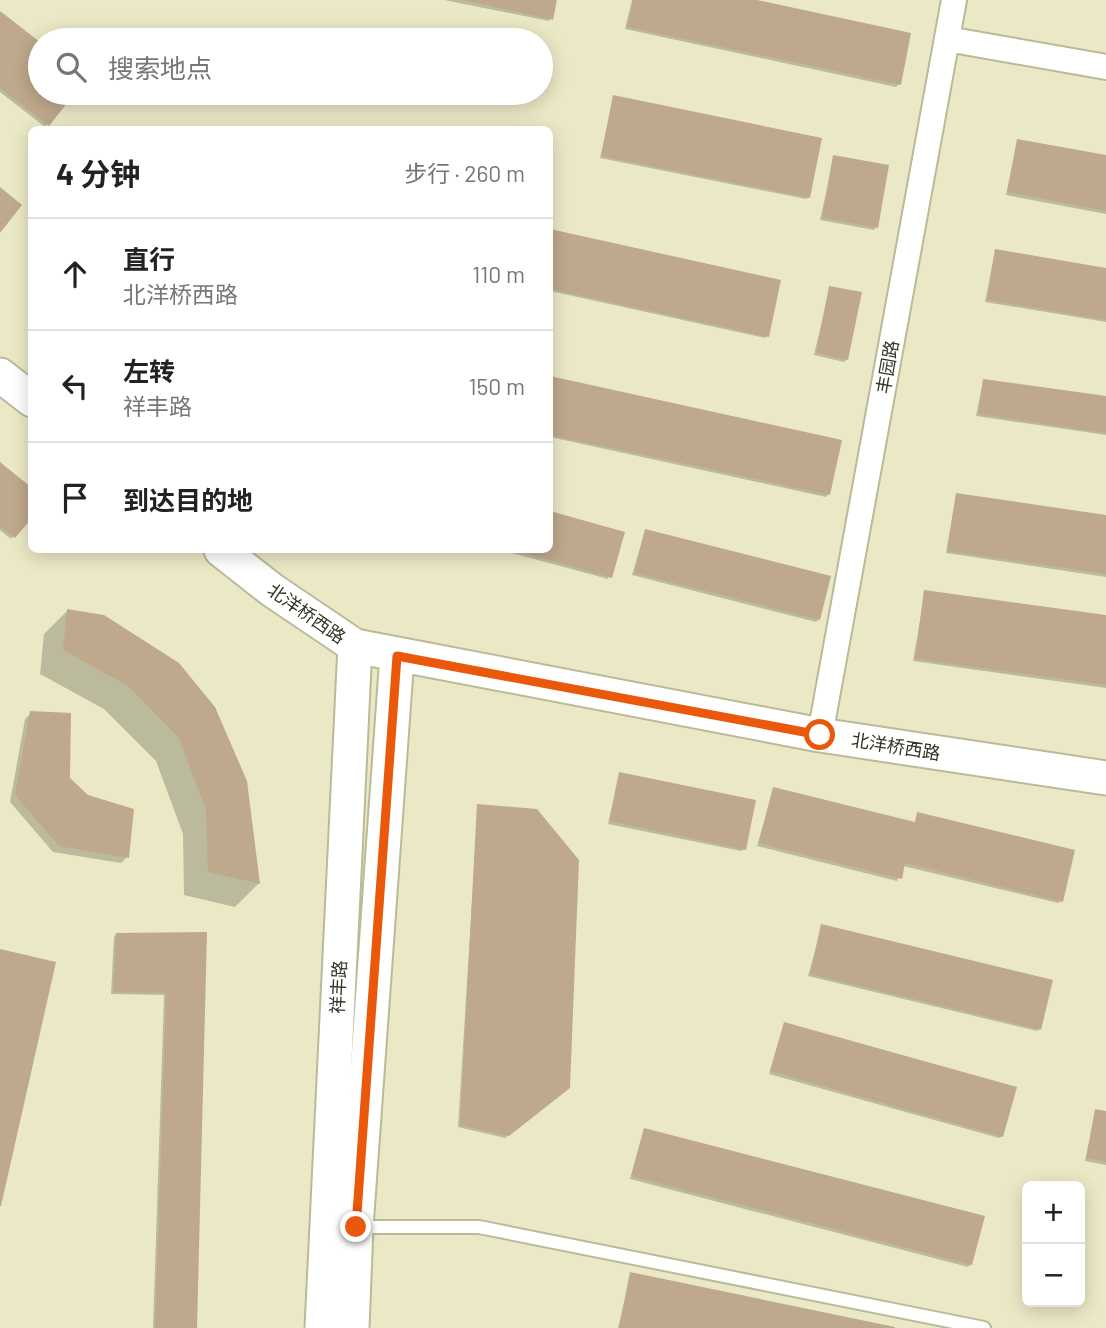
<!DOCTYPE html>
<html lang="zh">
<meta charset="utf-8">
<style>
body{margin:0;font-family:Barlow,"Noto Sans SC",sans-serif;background:#f6f6f6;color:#222}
.controls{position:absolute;right:21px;bottom:21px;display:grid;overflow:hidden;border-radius:10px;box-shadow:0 4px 18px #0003}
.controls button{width:63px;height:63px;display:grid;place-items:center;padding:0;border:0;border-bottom:2px solid #e0e0e0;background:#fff;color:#222;font:35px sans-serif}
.stop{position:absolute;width:21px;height:21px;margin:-16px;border:5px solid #ea580c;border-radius:50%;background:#fff}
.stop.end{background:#ea580c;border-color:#fff;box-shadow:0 2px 7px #0008}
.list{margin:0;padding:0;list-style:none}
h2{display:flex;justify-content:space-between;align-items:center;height:91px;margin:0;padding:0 28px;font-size:30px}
h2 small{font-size:23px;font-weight:400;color:#767676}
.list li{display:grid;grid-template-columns:46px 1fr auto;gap:21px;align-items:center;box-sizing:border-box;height:112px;padding:0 28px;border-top:2px solid #e0e0e0}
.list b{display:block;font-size:26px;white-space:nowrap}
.list p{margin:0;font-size:23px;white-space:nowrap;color:#767676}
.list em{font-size:23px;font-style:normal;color:#767676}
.icon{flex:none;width:38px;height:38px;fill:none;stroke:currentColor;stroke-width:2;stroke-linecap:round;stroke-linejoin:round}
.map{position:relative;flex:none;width:1106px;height:1328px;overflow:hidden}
.search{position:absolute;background:#fff;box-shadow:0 4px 18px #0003;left:28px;top:28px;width:525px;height:77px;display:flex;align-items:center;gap:18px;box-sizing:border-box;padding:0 24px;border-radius:38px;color:#767676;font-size:26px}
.panel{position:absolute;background:#fff;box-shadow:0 4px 18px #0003;left:28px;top:126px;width:525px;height:427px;border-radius:10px}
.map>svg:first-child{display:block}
</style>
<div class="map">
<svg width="1106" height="1328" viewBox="0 0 1106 1328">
<rect width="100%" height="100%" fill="#ebe9c5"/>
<!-- shadow -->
<g fill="#0003">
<polygon points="444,0 555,0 549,21"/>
<polygon points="632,0 748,0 899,84 896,87 625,29"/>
<polygon points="0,13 40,45 40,93 73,93 45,127 0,92"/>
<polygon points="614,97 809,197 806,199 600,158"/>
<polygon points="1018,140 1106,157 1106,214 1006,195"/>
<polygon points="834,157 876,227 874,230 820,220"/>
<polygon points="550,231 779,281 767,336 765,338 550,291"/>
<polygon points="995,251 1106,270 1106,322 985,302"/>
<polygon points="830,287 847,359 844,362 814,355"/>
<polygon points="550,378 840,441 828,495 826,497 550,437"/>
<polygon points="983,381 1106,398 1106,435 976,416"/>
<polygon points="0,464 32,515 11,539 0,530"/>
<polygon points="956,495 1106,517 1106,577 946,553"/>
<polygon points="550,513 623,533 608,579 501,550 550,550"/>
<polygon points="645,531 819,619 816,622 632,575"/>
<polygon points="925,592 1106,617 1106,688 913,661"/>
<polygon points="68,610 246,781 258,884 235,907 184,895 183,834 156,761 104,709 40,674 44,634"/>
<polygon points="31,713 68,778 127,857 121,863 53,852 10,802 25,719"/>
<polygon points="620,774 744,849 741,851 608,824"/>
<polygon points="773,789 914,824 918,814 1061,901 1058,903 903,866 897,881 757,846"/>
<polygon points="478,806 565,1090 505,1138 458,1127"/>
<polygon points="822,926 1039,1029 1037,1031 808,976"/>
<polygon points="205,933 195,1328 153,1328 164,995 111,994 114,937 116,934"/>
<polygon points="784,1024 1002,1136 999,1138 769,1074"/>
<polygon points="1096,1111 1106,1113 1106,1165 1085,1161"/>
<polygon points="644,1130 971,1264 968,1267 630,1179"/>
<polygon points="631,1274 892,1328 618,1328"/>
</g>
<!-- building -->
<g fill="#bfa98c">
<polygon points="463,0 557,0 553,20"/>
<polygon points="633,0 757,0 911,33 901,85 627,27"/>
<polygon points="0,11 40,42 40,93 75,93 49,126 0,88"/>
<polygon points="613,95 822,138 810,198 601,156"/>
<polygon points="1017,139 1106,155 1106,211 1007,192"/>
<polygon points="833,155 889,165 878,228 822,218"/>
<polygon points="0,187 22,205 0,233"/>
<polygon points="550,229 781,280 769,337 550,289"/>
<polygon points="995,249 1106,268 1106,320 987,300"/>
<polygon points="829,286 862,292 848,360 816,353"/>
<polygon points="550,376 842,440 830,495 550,435"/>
<polygon points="983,379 1106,396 1106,433 978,414"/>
<polygon points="0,462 32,488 32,518 15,538 0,526"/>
<polygon points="956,493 1106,515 1106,574 947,551"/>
<polygon points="550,511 625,532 612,578 514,550 550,550"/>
<polygon points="645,529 831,576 820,620 634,573"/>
<polygon points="924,590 1106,615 1106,685 915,659"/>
<polygon points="67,609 104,615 179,663 215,707 247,781 260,884 208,872 206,810 179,738 128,686 63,650"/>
<polygon points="30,711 71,713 70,778 88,795 134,809 129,858 59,846 15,795"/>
<polygon points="619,772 756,800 746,850 609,821"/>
<polygon points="773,787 915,822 917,812 1075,850 1063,902 905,863 902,879 759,843"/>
<polygon points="477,804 537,809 579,860 570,1088 509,1136 460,1125"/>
<polygon points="821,924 1053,980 1041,1030 810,974"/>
<polygon points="207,932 197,1328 155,1328 166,993 113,992 116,933"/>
<polygon points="0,949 56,962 1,1206 0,1206"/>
<polygon points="784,1022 1017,1087 1003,1137 770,1071"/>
<polygon points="1095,1109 1106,1111 1106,1162 1086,1158"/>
<polygon points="644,1128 985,1216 972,1265 631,1176"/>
<polygon points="630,1272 895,1327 895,1328 619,1328"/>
</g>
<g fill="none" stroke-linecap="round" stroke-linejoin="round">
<defs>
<polyline id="service" points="358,1227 479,1227 984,1328"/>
<g id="minor">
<polyline points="947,39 1106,67"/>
<polyline points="820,735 954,0"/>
</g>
<g id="secondary">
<polyline points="0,375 32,400"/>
<polyline points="221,550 272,590 355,646 820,735 1106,778"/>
<polyline points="322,1328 355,646"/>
<polyline points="352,1328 356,1227 397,656"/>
</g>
</defs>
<!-- service casing -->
<use href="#service" stroke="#bbba97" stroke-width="16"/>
<!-- minor casing -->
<use href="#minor" stroke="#bbba97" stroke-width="28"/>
<!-- secondary casing -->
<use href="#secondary" stroke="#bbba97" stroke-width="37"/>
<!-- service -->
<use href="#service" stroke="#fff" stroke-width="12"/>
<!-- minor -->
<use href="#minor" stroke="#fff" stroke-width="24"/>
<!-- secondary -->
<use href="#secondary" stroke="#fff" stroke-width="33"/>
</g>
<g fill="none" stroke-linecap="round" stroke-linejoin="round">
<!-- route -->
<polyline stroke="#ea580c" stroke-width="9" points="356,1227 397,656 820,735"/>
</g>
<g text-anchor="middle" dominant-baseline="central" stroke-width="5" stroke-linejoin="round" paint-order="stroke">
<!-- street labels -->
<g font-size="18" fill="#353426" stroke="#fff">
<text transform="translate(887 367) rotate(-80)">丰园路</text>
<text transform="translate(307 613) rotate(35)">北洋桥西路</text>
<text transform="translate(896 746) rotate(9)">北洋桥西路</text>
<text transform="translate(338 987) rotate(-87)">祥丰路</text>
</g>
</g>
</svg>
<div class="controls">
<button>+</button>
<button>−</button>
</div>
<div class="stop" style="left:820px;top:735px"></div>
<div class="stop end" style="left:356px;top:1227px"></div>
<div class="search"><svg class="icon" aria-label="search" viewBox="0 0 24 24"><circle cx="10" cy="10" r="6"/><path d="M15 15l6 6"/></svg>搜索地点</div>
<section class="panel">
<h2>4 分钟<small>步行 · 260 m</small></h2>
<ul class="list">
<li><svg class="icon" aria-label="ahead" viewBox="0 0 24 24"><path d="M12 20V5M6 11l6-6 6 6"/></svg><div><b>直行</b><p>北洋桥西路</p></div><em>110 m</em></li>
<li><svg class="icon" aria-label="left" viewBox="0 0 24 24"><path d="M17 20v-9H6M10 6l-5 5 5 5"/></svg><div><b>左转</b><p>祥丰路</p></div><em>150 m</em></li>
<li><svg class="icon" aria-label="arrive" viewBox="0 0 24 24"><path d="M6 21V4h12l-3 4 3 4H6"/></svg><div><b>到达目的地</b></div></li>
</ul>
</section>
</div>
